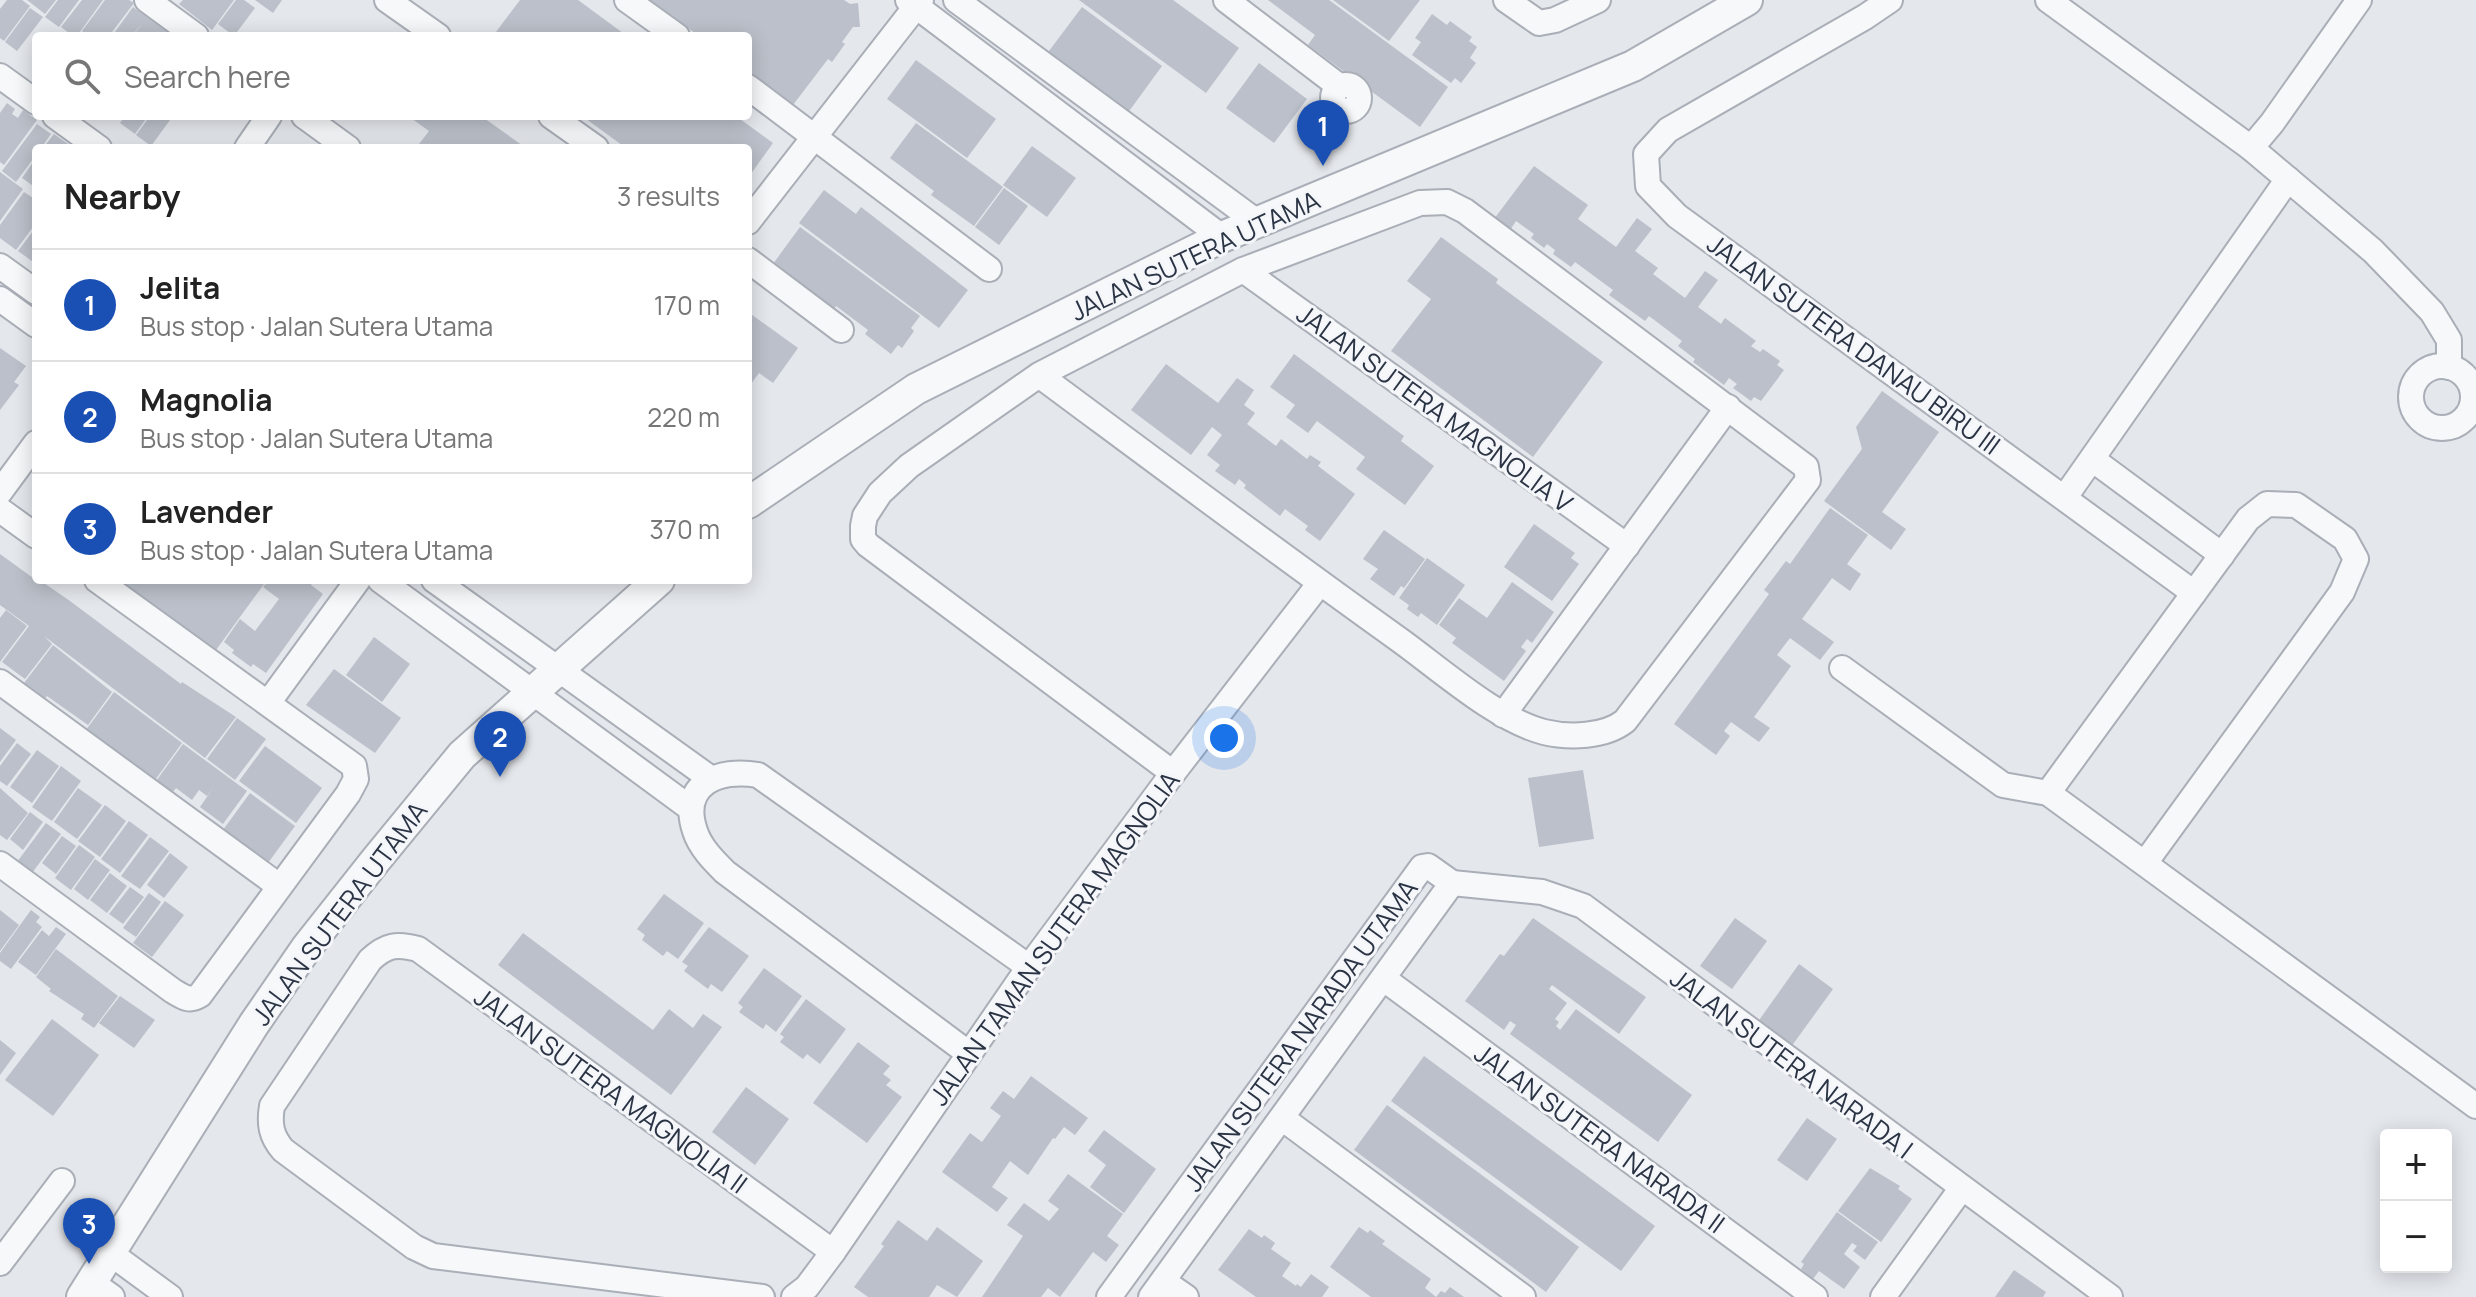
<!DOCTYPE html>
<meta charset="utf-8">
<style>
body{margin:0;font-family:Manrope,sans-serif;background:#f2f2f2;color:#222}
.controls{position:absolute;right:24px;bottom:24px;display:grid;overflow:hidden;border-radius:8px;box-shadow:0 4px 20px #0003}
.controls button{width:72px;height:72px;display:grid;place-items:center;padding:0;border:0;border-bottom:2px solid #e0e0e0;background:#fff;color:#222;font:40px sans-serif}
.you{position:absolute;left:1224px;top:738px;width:28px;height:28px;margin:-20px;border:6px solid #fff;border-radius:50%;background:#1a73e8;box-shadow:0 0 0 12px #1a73e833}
.badge{display:grid;place-items:center;width:52px;height:52px;border-radius:50%;background:#2563eb;color:#fff;font-size:26px;font-weight:700}
.pin{position:absolute;translate:-50% -66px;filter:drop-shadow(0 2px 4px #0008)}
.pin::after{content:'';position:absolute;top:42px;width:28px;height:24px;background:inherit;clip-path:polygon(0 0,100% 0,50% 100%)}
.list{margin:0;padding:0;list-style:none}
h2{display:flex;justify-content:space-between;align-items:center;height:104px;margin:0;padding:0 32px;font-size:34px}
h2 small{font-size:26px;font-weight:400;color:#767676}
.list li{display:grid;grid-template-columns:52px 1fr auto;gap:24px;align-items:center;box-sizing:border-box;height:112px;padding:0 32px;border-top:2px solid #e0e0e0}
.list b{display:block;font-size:30px;white-space:nowrap}
.list p{margin:0;font-size:26px;white-space:nowrap;color:#767676}
.list em{font-size:26px;font-style:normal;color:#767676}
.icon{flex:none;width:44px;height:44px;fill:none;stroke:currentColor;stroke-width:2;stroke-linecap:round;stroke-linejoin:round}
.map{position:relative;flex:none;width:2476px;height:1297px;overflow:hidden}
.search{position:absolute;background:#fff;box-shadow:0 4px 20px #0003;left:32px;top:32px;width:720px;height:88px;display:flex;align-items:center;gap:20px;box-sizing:border-box;padding:0 28px;border-radius:8px;color:#767676;font-size:30px}
.panel{position:absolute;background:#fff;box-shadow:0 4px 20px #0003;left:32px;top:144px;width:720px;height:440px;border-radius:8px}
.map>svg:first-child{display:block}
</style>
<div class="map">
<svg width="2476" height="1297" viewBox="0 0 2476 1297">
<rect width="100%" height="100%" fill="#e4e7ec"/>
<!-- building -->
<g fill="#bbc0ca">
<polygon points="7,0 22,0 30,6 4,41 0,38 0,9"/>
<polygon points="27,0 56,0 45,14"/>
<polygon points="58,0 79,0 59,27 45,17"/>
<polygon points="82,0 103,0 77,36 73,36 61,27"/>
<polygon points="105,0 129,0 134,3 109,36 88,36 82,31"/>
<polygon points="183,0 234,0 212,30 179,4"/>
<polygon points="236,0 244,0 255,8 234,36 218,24"/>
<polygon points="255,0 282,0 273,13"/>
<polygon points="520,0 578,0 627,36 493,36"/>
<polygon points="650,0 844,0 850,4 858,3 860,27 853,27 842,42 845,44 832,62 828,59 793,105 748,72 748,36 699,36"/>
<polygon points="1079,0 1173,0 1239,48 1206,93"/>
<polygon points="1268,0 1329,0 1448,87 1420,127 1308,45 1315,35"/>
<polygon points="1333,0 1420,0 1389,41"/>
<polygon points="133,7 165,30 166,28 176,36 133,36 143,22 132,36 112,36"/>
<polygon points="1082,7 1162,66 1127,114 1046,55"/>
<polygon points="30,8 43,17 17,51 5,42"/>
<polygon points="1432,14 1447,25 1450,21 1472,37 1469,41 1477,47 1470,58 1476,63 1461,83 1455,78 1451,83 1412,55 1421,42 1415,38"/>
<polygon points="916,60 996,119 967,158 887,99"/>
<polygon points="1259,63 1307,99 1274,143 1226,108"/>
<polygon points="7,103 15,109 12,114 18,118 23,110 37,120 4,165 0,162 0,113"/>
<polygon points="125,116 148,116 135,134 120,123"/>
<polygon points="150,116 173,116 151,146 136,135"/>
<polygon points="408,116 481,116 526,148 416,148 429,131"/>
<polygon points="582,116 736,116 773,143 748,178 748,148 626,148"/>
<polygon points="916,123 1003,187 974,226 931,195 934,191 890,158"/>
<polygon points="37,124 51,134 41,148 36,148 36,155 16,182 2,171"/>
<polygon points="54,134 68,144 65,148 43,148"/>
<polygon points="1032,146 1076,178 1047,217 1003,185"/>
<polygon points="36,158 36,188 22,178"/>
<polygon points="1534,166 1588,205 1578,219 1616,247 1637,218 1652,229 1635,251 1658,268 1653,274 1685,298 1705,271 1718,280 1698,307 1721,324 1725,318 1756,341 1751,346 1760,352 1763,349 1780,361 1777,365 1784,370 1761,401 1754,397 1751,401 1733,388 1737,384 1729,378 1724,385 1693,362 1695,359 1678,346 1682,341 1649,316 1645,321 1609,295 1613,290 1575,262 1571,267 1553,254 1555,250 1547,244 1544,248 1531,238 1534,234 1516,221 1510,230 1494,219"/>
<polygon points="0,172 23,189 0,221"/>
<polygon points="1004,188 1028,206 999,245 975,227"/>
<polygon points="824,190 856,214 861,207 968,290 939,328 799,223"/>
<polygon points="24,192 36,200 36,223 16,250 0,238 0,225"/>
<polygon points="36,227 36,264 18,251"/>
<polygon points="800,227 920,316 911,328 914,331 902,348 898,345 891,354 865,334 868,330 836,306 829,316 770,268"/>
<polygon points="1441,237 1498,279 1496,283 1603,362 1533,457 1391,351 1431,299 1407,281"/>
<polygon points="748,312 798,348 773,383 759,373 748,388"/>
<polygon points="0,348 26,366 14,382 19,385 0,410"/>
<polygon points="1294,354 1404,436 1401,441 1434,466 1405,505 1356,469 1365,457 1317,421 1308,433 1286,417 1295,405 1270,387"/>
<polygon points="1166,364 1218,403 1237,378 1254,390 1244,405 1255,413 1247,424 1276,446 1281,439 1307,459 1310,455 1321,462 1318,466 1355,494 1320,541 1305,530 1308,526 1285,509 1280,516 1244,488 1246,485 1239,479 1235,485 1215,471 1220,465 1207,455 1222,435 1212,427 1191,455 1131,410"/>
<polygon points="1882,391 1939,432 1882,512 1906,529 1891,550 1824,501 1862,449 1856,427"/>
<polygon points="1830,508 1868,535 1847,564 1861,574 1850,591 1832,578 1802,619 1834,642 1820,660 1790,638 1777,655 1791,666 1754,717 1770,728 1759,742 1731,722 1724,731 1730,736 1716,755 1674,724 1769,594 1764,590 1786,561 1790,564"/>
<polygon points="1534,524 1575,553 1571,558 1579,564 1552,601 1504,567"/>
<polygon points="1384,530 1425,559 1404,588 1401,586 1394,596 1370,579 1378,569 1363,559"/>
<polygon points="0,554 40,583 41,581 70,601 181,684 182,682 236,717 205,758 44,636 52,644 25,679 2,662 29,626 0,605"/>
<polygon points="1427,558 1465,585 1437,625 1421,613 1418,617 1407,609 1409,605 1399,598"/>
<polygon points="119,580 267,580 216,650"/>
<polygon points="269,580 311,580 313,581 311,585 323,594 266,673 253,664 251,667 232,653 234,650 224,642 240,619 255,631 279,599 263,587"/>
<polygon points="1512,582 1554,612 1532,643 1527,639 1521,647 1526,651 1504,681 1452,643 1456,638 1439,625 1459,598 1487,618"/>
<polygon points="6,610 27,626 0,662 0,618"/>
<polygon points="374,637 410,664 382,702 346,675"/>
<polygon points="53,645 112,692 88,725 47,696 42,702 21,687"/>
<polygon points="334,669 401,718 375,753 306,705"/>
<polygon points="114,692 182,743 150,787 83,734"/>
<polygon points="237,718 266,739 235,780 207,759"/>
<polygon points="0,728 16,740 0,762"/>
<polygon points="17,743 31,754 7,786 0,781 0,766"/>
<polygon points="183,744 247,791 223,824 200,807 213,788 207,796 199,790 192,800 176,788 170,796 154,784"/>
<polygon points="265,746 322,788 296,823 239,781"/>
<polygon points="37,750 59,766 32,803 10,787"/>
<polygon points="61,766 81,781 52,821 32,807"/>
<polygon points="1583,770 1594,839 1539,847 1528,778"/>
<polygon points="0,788 28,813 7,840 0,835"/>
<polygon points="78,788 102,805 77,839 54,822"/>
<polygon points="250,793 295,826 268,863 223,830"/>
<polygon points="105,805 126,821 100,857 78,841"/>
<polygon points="30,812 43,822 23,850 10,839"/>
<polygon points="129,821 148,835 120,873 101,859"/>
<polygon points="46,823 61,834 32,873 17,862"/>
<polygon points="62,836 76,846 56,874 42,863"/>
<polygon points="150,837 169,851 140,889 121,876"/>
<polygon points="79,845 95,857 71,890 55,878"/>
<polygon points="170,853 188,867 164,898 147,885"/>
<polygon points="95,859 110,870 88,900 74,889"/>
<polygon points="110,873 127,886 107,913 90,900"/>
<polygon points="130,887 144,897 123,924 109,914"/>
<polygon points="149,893 161,902 136,937 123,928"/>
<polygon points="664,894 704,923 678,959 667,951 663,956 642,940 645,935 637,929"/>
<polygon points="165,901 184,915 152,957 133,943"/>
<polygon points="0,910 19,925 0,951"/>
<polygon points="31,910 40,917 36,922 42,927 11,969 0,961 0,953"/>
<polygon points="1533,918 1646,997 1619,1034 1552,985 1549,989 1567,1003 1555,1019 1559,1022 1556,1026 1560,1030 1576,1009 1692,1095 1658,1142 1510,1034 1516,1025 1510,1021 1504,1030 1465,1001 1500,954 1504,956"/>
<polygon points="1735,918 1767,941 1732,989 1700,966"/>
<polygon points="56,927 66,934 36,975 18,962 42,930 49,936"/>
<polygon points="709,927 749,956 722,992 711,984 708,989 684,971 688,966 682,962"/>
<polygon points="523,933 653,1030 669,1009 693,1028 703,1014 722,1027 671,1095 498,965"/>
<polygon points="56,949 118,996 94,1028 81,1019 84,1014 49,991 51,989 36,977"/>
<polygon points="1799,964 1833,989 1791,1047 1757,1023"/>
<polygon points="764,968 802,996 776,1032 766,1024 763,1029 739,1012 743,1007 738,1003"/>
<polygon points="120,996 155,1020 134,1048 99,1023"/>
<polygon points="806,999 846,1029 820,1064 807,1054 803,1059 780,1042 784,1037 780,1034"/>
<polygon points="52,1019 99,1055 53,1116 5,1080"/>
<polygon points="0,1040 16,1053 0,1075"/>
<polygon points="858,1042 890,1066 883,1074 891,1080 886,1085 902,1097 867,1143 813,1103"/>
<polygon points="1424,1056 1655,1226 1621,1271 1391,1101"/>
<polygon points="1031,1076 1088,1118 1075,1135 1064,1127 1055,1139 1053,1138 1028,1175 1010,1161 992,1187 1008,1198 997,1212 942,1172 970,1133 982,1142 1001,1116 990,1108 1003,1091 1014,1099"/>
<polygon points="746,1087 789,1119 755,1165 712,1132"/>
<polygon points="1387,1105 1579,1247 1546,1292 1354,1150"/>
<polygon points="1807,1118 1837,1139 1807,1181 1777,1160"/>
<polygon points="1104,1130 1156,1169 1124,1213 1090,1187 1106,1165 1088,1151"/>
<polygon points="1870,1168 1900,1186 1898,1189 1912,1199 1881,1242 1838,1211"/>
<polygon points="1068,1174 1123,1214 1107,1236 1119,1245 1106,1262 1093,1252 1060,1297 1048,1288 1041,1297 982,1297 1023,1236 1007,1225 1024,1203 1049,1221 1059,1209 1048,1201"/>
<polygon points="1837,1212 1878,1242 1865,1260 1853,1251 1857,1246 1852,1243 1844,1254 1860,1267 1844,1289 1819,1271 1813,1279 1801,1269 1804,1264 1801,1262"/>
<polygon points="898,1220 927,1241 937,1227 983,1261 957,1297 937,1285 929,1297 868,1297 854,1287 884,1246 881,1244"/>
<polygon points="1359,1227 1368,1233 1370,1230 1385,1241 1382,1244 1431,1279 1425,1288 1436,1297 1371,1297 1330,1267"/>
<polygon points="1249,1229 1262,1238 1264,1235 1275,1243 1271,1249 1291,1263 1282,1276 1296,1286 1297,1284 1301,1287 1311,1274 1329,1287 1322,1297 1256,1297 1218,1270"/>
<polygon points="2014,1270 2046,1292 2043,1297 1995,1297"/>
<polygon points="1450,1287 1464,1297 1436,1297 1441,1291 1445,1293"/>
</g>
<g fill="none" stroke-linecap="round" stroke-linejoin="round">
<defs>
<g id="minor">
<polyline points="147,0 196,36"/>
<polyline points="387,0 438,36"/>
<polyline points="627,0 677,36"/>
<polyline points="908,0 1222,237"/>
<polyline points="956,0 1257,222"/>
<polyline points="1226,0 1339,86"/>
<polyline points="1506,0 1539,23 1555,20 1598,0"/>
<polyline points="1890,0 1865,17 1668,130 1646,154 1648,186 1677,216 2194,593"/>
<polyline points="2048,0 2251,148 2373,251 2432,312 2449,340 2449,367"/>
<polyline points="0,76 36,102"/>
<circle cx="1346" cy="98" r="13"/>
<polyline points="748,87 989,269"/>
<polyline points="55,116 99,148"/>
<polyline points="304,116 348,148"/>
<polyline points="551,116 596,148"/>
<polyline points="247,148 269,116"/>
<polyline points="2251,148 2272,123 2359,0"/>
<polyline points="748,222 921,0"/>
<polyline points="748,260 841,330"/>
<polyline points="0,266 36,292"/>
<polyline points="1243,270 1627,546"/>
<polyline points="0,299 36,325"/>
<circle cx="2442" cy="397" r="31"/>
<path d="M1039 375C1159 464 1279 554 1401 641 1441 670 1497 720 1544 732 1569 738 1605 737 1625 721L1808 480 1806 467 1465 211 1447 202 1420 203 1243 270 1039 375 909 466 880 493 865 516 863 526V539L868 545 1173 773"/>
<polyline points="2092,459 2222,555"/>
<polyline points="0,492 36,443"/>
<polyline points="2065,497 2288,179"/>
<polyline points="0,510 36,536"/>
<polyline points="380,580 690,808"/>
<polyline points="434,580 710,778"/>
<polyline points="1842,668 2003,785 2048,793 2476,1106"/>
<polyline points="0,682 279,886"/>
<polyline points="268,703 358,580"/>
<polyline points="1503,715 1728,407"/>
<polyline points="2048,793 2248,519 2267,504 2296,505 2345,539 2356,559 2342,592 2145,863"/>
<path d="M0 864 173 991C183 997 189 1002 200 995L348 794 356 779 354 766 97 580"/>
<polyline points="1452,883 1542,892 1583,906 2110,1297"/>
<polyline points="1384,979 1815,1297"/>
<path d="M968 1053 725 872C713 860 700 847 695 831 679 784 719 768 758 775L1029 967"/>
<polyline points="1282,1118 1523,1297"/>
<polyline points="110,1253 170,1297"/>
<polyline points="0,1263 62,1181"/>
<polyline points="1163,1281 1186,1297"/>
<polyline points="91,1282 112,1297"/>
<path d="M762 1297 433 1256 414 1247 283 1150C271 1136 269 1124 272 1106L370 960C386 945 397 943 418 949L833 1252"/>
<polyline points="794,1297 807,1287 833,1252 1029,967 1173,773 1320,583"/>
<polyline points="1109,1297 1422,867 1428,866 1452,883 1151,1297"/>
<polyline points="1883,1297 1961,1189"/>
</g>
<g id="tertiary">
<polyline points="748,503 916,389 1222,237 1633,66 1747,0"/>
<polyline points="82,1297 254,1024 307,947 375,861 462,755 659,580"/>
</g>
</defs>
<!-- minor casing -->
<use href="#minor" stroke="#a9aeb7" stroke-width="28"/>
<!-- tertiary casing -->
<use href="#tertiary" stroke="#a9aeb7" stroke-width="34"/>
<!-- minor -->
<use href="#minor" stroke="#f7f8fa" stroke-width="24"/>
<!-- tertiary -->
<use href="#tertiary" stroke="#f7f8fa" stroke-width="30"/>
</g>
<g text-anchor="middle" dominant-baseline="central" stroke-width="6" stroke-linejoin="round" paint-order="stroke">
<!-- street labels -->
<g font-size="26" fill="#2b3445" stroke="#f4f6f9">
<text transform="translate(1195 255) rotate(-25)">JALAN SUTERA UTAMA</text>
<text transform="translate(1854 344) rotate(36)">JALAN SUTERA DANAU BIRU III</text>
<text transform="translate(1435 408) rotate(36)">JALAN SUTERA MAGNOLIA V</text>
<text transform="translate(339 913) rotate(-53)">JALAN SUTERA UTAMA</text>
<text transform="translate(1054 938) rotate(-54)">JALAN TAMAN SUTERA MAGNOLIA</text>
<text transform="translate(1300 1035) rotate(-54)">JALAN SUTERA NARADA UTAMA</text>
<text transform="translate(1792 1063) rotate(37)">JALAN SUTERA NARADA I</text>
<text transform="translate(611 1090) rotate(36)">JALAN SUTERA MAGNOLIA II</text>
<text transform="translate(1600 1138) rotate(36)">JALAN SUTERA NARADA II</text>
</g>
</g>
</svg>
<div class="controls">
<button>+</button>
<button>−</button>
</div>
<div class="you"></div>
<div class="pin badge" style="left:1323px;top:166px;background:#1a4fb4">1</div>
<div class="pin badge" style="left:500px;top:777px;background:#1a4fb4">2</div>
<div class="pin badge" style="left:89px;top:1264px;background:#1a4fb4">3</div>
<div class="search"><svg class="icon" aria-label="search" viewBox="0 0 24 24"><circle cx="10" cy="10" r="6"/><path d="M15 15l6 6"/></svg>Search here</div>
<section class="panel">
<h2>Nearby<small>3 results</small></h2>
<ul class="list">
<li><span class="badge" style="background:#1a4fb4">1</span><div><b>Jelita</b><p>Bus stop · Jalan Sutera Utama</p></div><em>170 m</em></li>
<li><span class="badge" style="background:#1a4fb4">2</span><div><b>Magnolia</b><p>Bus stop · Jalan Sutera Utama</p></div><em>220 m</em></li>
<li><span class="badge" style="background:#1a4fb4">3</span><div><b>Lavender</b><p>Bus stop · Jalan Sutera Utama</p></div><em>370 m</em></li>
</ul>
</section>
</div>
